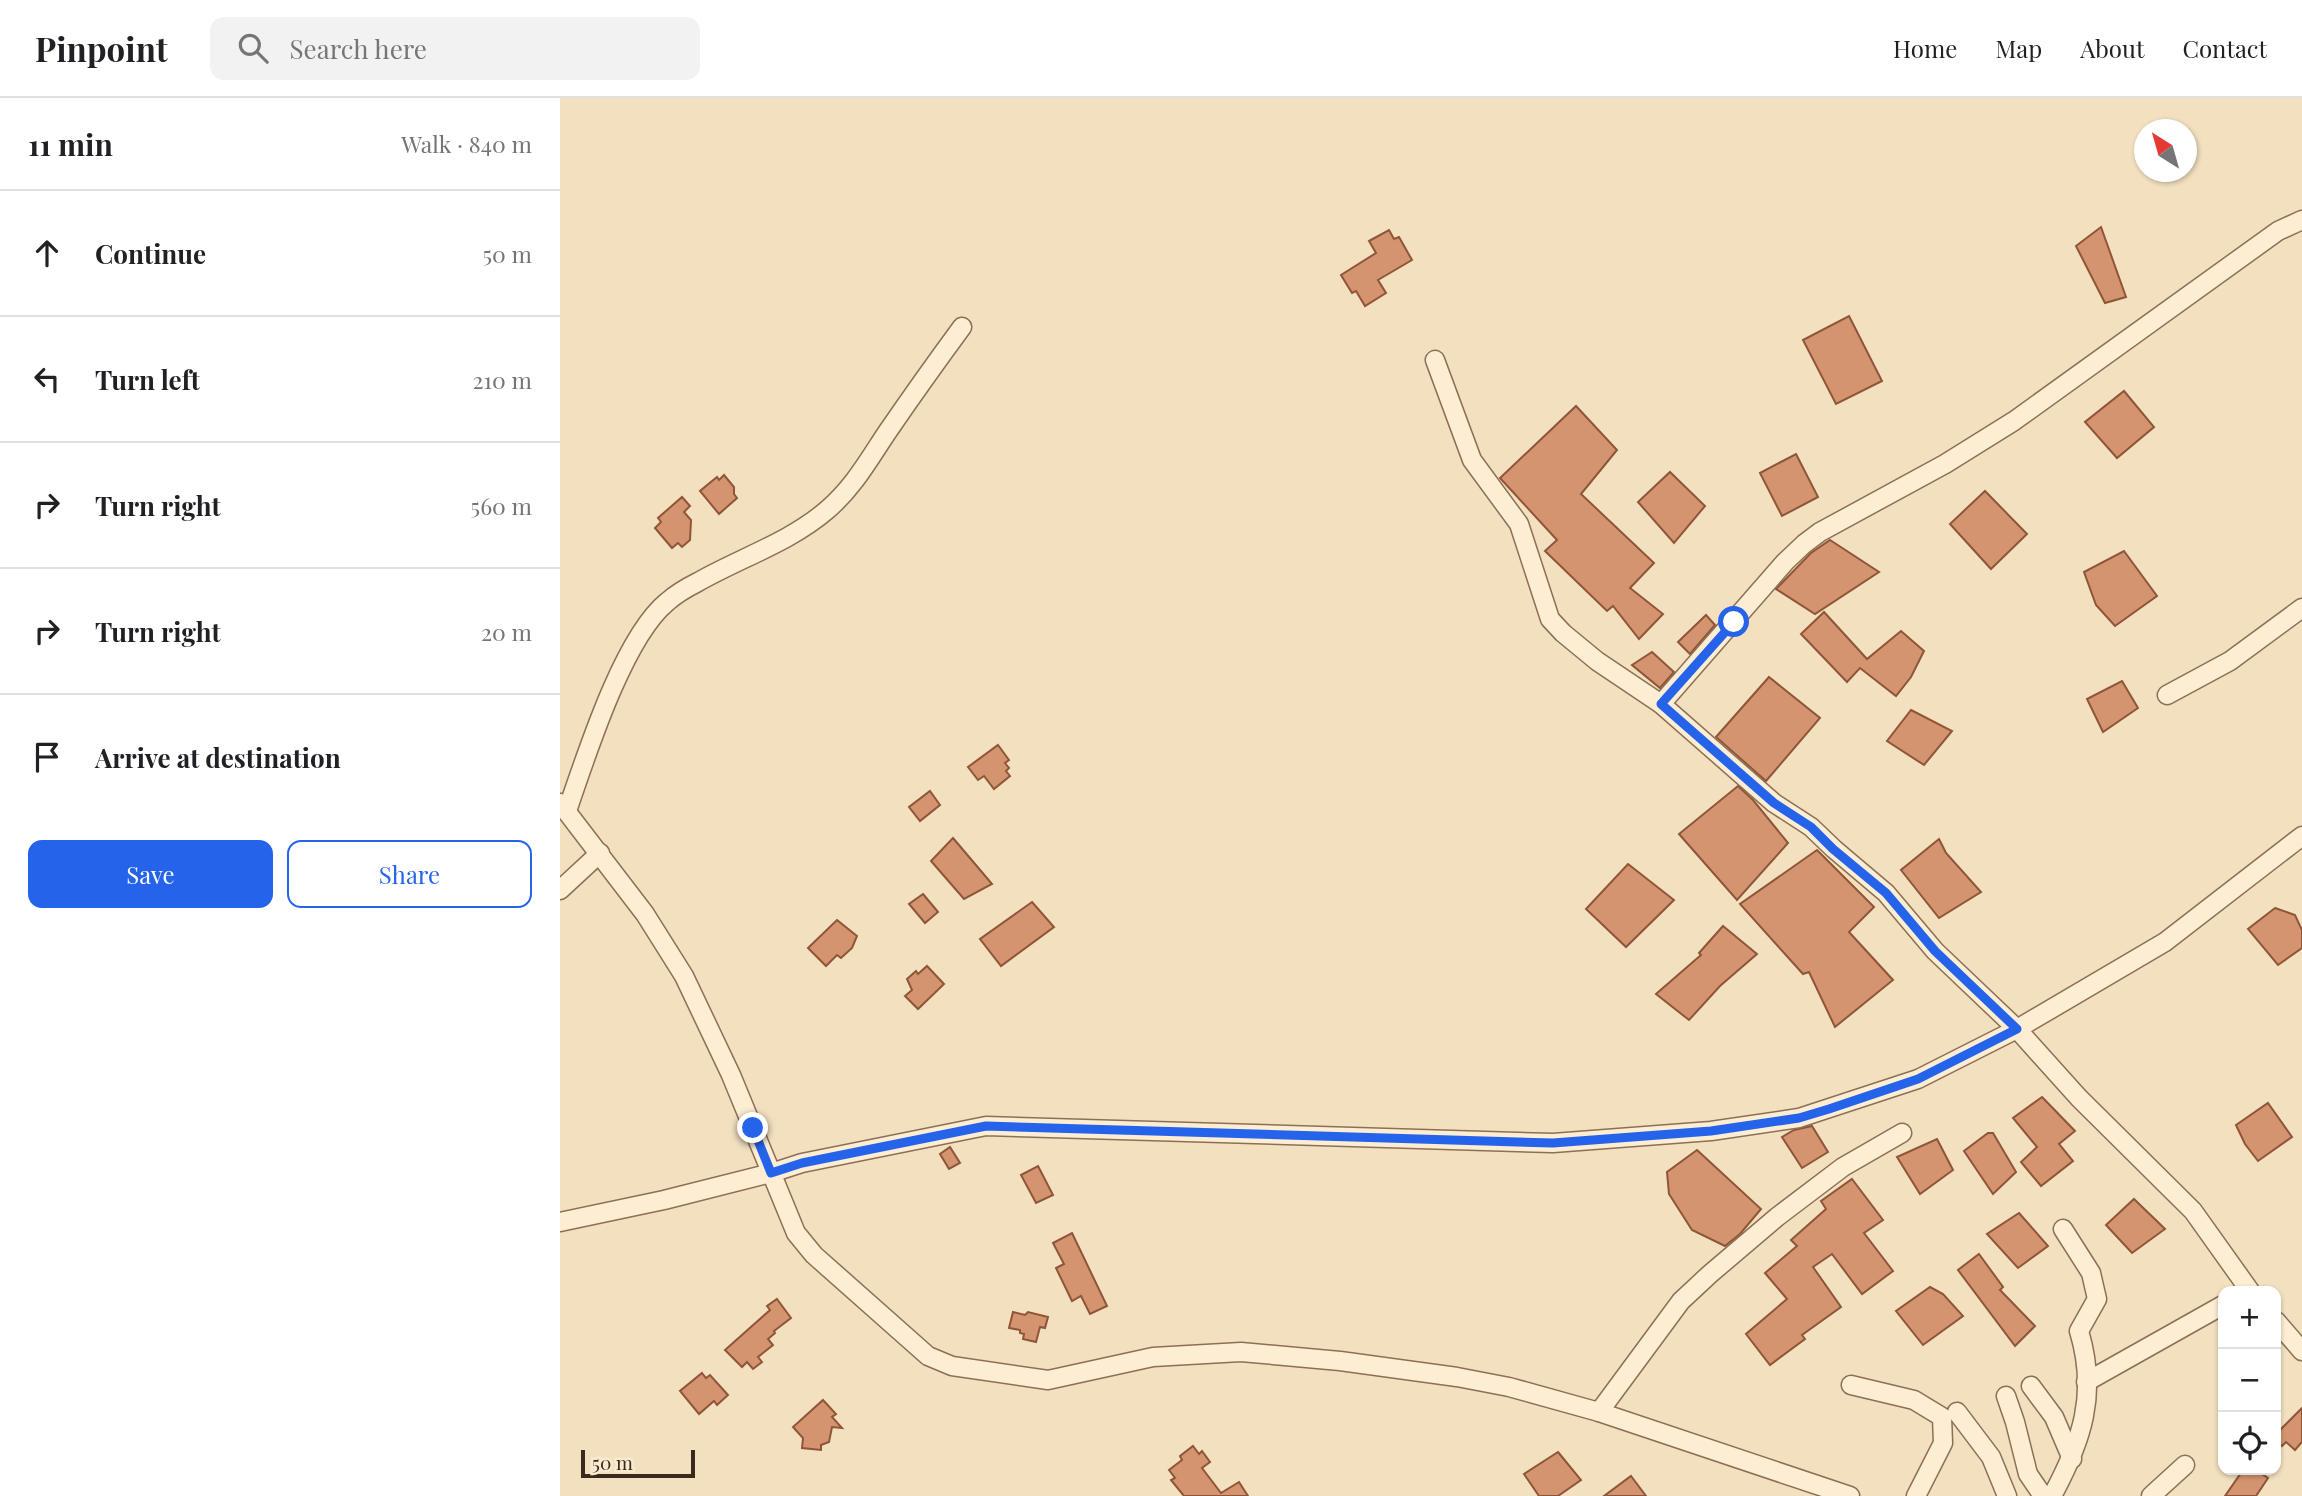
<!DOCTYPE html>
<meta charset="utf-8">
<style>
body{margin:0;font-family:"Playfair Display",serif;background:#f2f2f2;color:#202124}
.controls{position:absolute;right:21px;bottom:21px;display:grid;overflow:hidden;border-radius:14px;box-shadow:0 2px 5px #0004}
.controls button{width:63px;height:63px;display:grid;place-items:center;padding:0;border:0;border-bottom:2px solid #e0e0e0;background:#fff;color:#202124;font:35px sans-serif}
.compass{position:absolute;left:1574px;top:21px;width:63px;height:63px;border-radius:50%;background:#fff;box-shadow:0 2px 5px #0004;rotate:323deg}
.scale{position:absolute;left:21px;bottom:18px;width:114px;box-sizing:border-box;padding-left:7px;border:4px solid #3b291b;border-top:0;font-size:19px;line-height:24px;white-space:nowrap;color:#3b291b;-webkit-text-stroke:5px #f9eacf;paint-order:stroke}
.stop{position:absolute;width:21px;height:21px;margin:-16px;border:5px solid #2563eb;border-radius:50%;background:#fff}
.stop.end{background:#2563eb;border-color:#fff;box-shadow:0 2px 7px #0008}
.list{margin:0;padding:0;list-style:none}
h2{display:flex;justify-content:space-between;align-items:center;height:91px;margin:0;padding:0 28px;font-size:30px}
h2 small{font-size:23px;font-weight:400;color:#757577}
.list li{display:grid;grid-template-columns:46px 1fr auto;gap:21px;align-items:center;box-sizing:border-box;height:126px;padding:0 28px;border-top:2px solid #e0e0e0}
.list b{display:block;font-size:26px;white-space:nowrap}
.list em{font-size:23px;font-style:normal;color:#757577}
.actions{display:flex;gap:14px;padding:21px 28px}
.actions a{flex:1;padding:16px 0;border:2px solid #2563eb;border-radius:14px;text-align:center;font-size:24px;color:#2563eb}
.actions .main{background:#2563eb;color:#fff}
.icon{flex:none;width:38px;height:38px;fill:none;stroke:currentColor;stroke-width:2;stroke-linecap:round;stroke-linejoin:round}
.map{position:relative;flex:none;width:1742px;height:1398px;overflow:hidden}
header{display:flex;align-items:center;gap:42px;box-sizing:border-box;height:98px;padding:0 35px;background:#fff;border-bottom:2px solid #e0e0e0}
header strong{font-size:33px}
nav{display:flex;gap:38px;margin-inline-start:auto;font-size:24px}
.search{width:490px;height:63px;background:#f2f2f2;display:flex;align-items:center;gap:18px;box-sizing:border-box;padding:0 24px;border-radius:14px;color:#757577;font-size:26px}
main{display:flex}
aside{flex:1;background:#fff}
.map>svg:first-child{display:block}
</style>
<header>
<strong>Pinpoint</strong>
<div class="search"><svg class="icon" aria-label="search" viewBox="0 0 24 24"><circle cx="10" cy="10" r="6"/><path d="M15 15l6 6"/></svg>Search here</div>
<nav><a>Home</a><a>Map</a><a>About</a><a>Contact</a></nav>
</header>
<main>
<aside>
<h2>11 min<small>Walk · 840 m</small></h2>
<ul class="list">
<li><svg class="icon" aria-label="ahead" viewBox="0 0 24 24"><path d="M12 20V5M6 11l6-6 6 6"/></svg><div><b>Continue</b></div><em>50 m</em></li>
<li><svg class="icon" aria-label="left" viewBox="0 0 24 24"><path d="M17 20v-9H6M10 6l-5 5 5 5"/></svg><div><b>Turn left</b></div><em>210 m</em></li>
<li><svg class="icon" aria-label="right" viewBox="0 0 24 24"><path d="M7 20v-9h11M14 6l5 5-5 5"/></svg><div><b>Turn right</b></div><em>560 m</em></li>
<li><svg class="icon" aria-label="right" viewBox="0 0 24 24"><path d="M7 20v-9h11M14 6l5 5-5 5"/></svg><div><b>Turn right</b></div><em>20 m</em></li>
<li><svg class="icon" aria-label="arrive" viewBox="0 0 24 24"><path d="M6 21V4h12l-3 4 3 4H6"/></svg><div><b>Arrive at destination</b></div></li>
</ul>
<div class="actions"><a class="main">Save</a><a>Share</a></div>
</aside>
<div class="map">
<svg width="1742" height="1398" viewBox="0 0 1742 1398">
<rect width="100%" height="100%" fill="#f2e0bf"/>
<!-- building -->
<g fill="#d59470" stroke="#8f5538" stroke-width="2">
<polygon points="1541,129 1566,199 1545,205 1516,148"/>
<polygon points="829,132 834,141 839,139 852,162 818,182 826,195 805,208 796,193 792,195 781,177 816,155 809,143"/>
<polygon points="1289,218 1322,283 1276,306 1243,242"/>
<polygon points="1564,293 1594,329 1557,360 1525,324"/>
<polygon points="1016,308 1057,352 1021,396 1094,465 1070,490 1103,516 1079,541 1053,508 1047,513 985,453 997,442 940,380"/>
<polygon points="1236,356 1258,399 1222,418 1200,375"/>
<polygon points="1110,374 1145,408 1114,445 1078,404"/>
<polygon points="164,377 174,389 174,396 177,400 159,416 140,393 157,379 159,382"/>
<polygon points="1425,393 1467,436 1431,471 1390,426"/>
<polygon points="122,399 130,408 124,414 131,422 130,442 122,449 118,445 112,450 95,430 101,424 98,420"/>
<polygon points="1270,442 1319,474 1255,516 1216,491 1251,455"/>
<polygon points="1564,453 1597,498 1555,528 1536,507 1524,474"/>
<polygon points="1264,514 1307,561 1341,533 1364,553 1351,579 1336,598 1300,570 1287,584 1241,536"/>
<polygon points="1146,517 1155,527 1130,556 1118,544"/>
<polygon points="1092,554 1114,574 1100,590 1072,567"/>
<polygon points="1209,579 1260,620 1206,683 1156,639"/>
<polygon points="1562,583 1578,610 1543,634 1527,601"/>
<polygon points="1351,612 1392,633 1364,667 1327,643"/>
<polygon points="438,647 449,662 445,665 449,670 446,673 450,678 434,691 424,678 418,682 408,669"/>
<polygon points="1178,688 1193,702 1228,745 1177,802 1119,736"/>
<polygon points="370,693 380,707 360,723 349,709"/>
<polygon points="393,740 432,786 404,801 371,763"/>
<polygon points="1379,741 1386,755 1421,794 1379,820 1341,772"/>
<polygon points="1257,752 1314,809 1289,834 1333,882 1275,929 1249,874 1243,876 1180,806"/>
<polygon points="1068,766 1114,802 1066,849 1026,811"/>
<polygon points="363,796 378,814 365,825 349,806"/>
<polygon points="472,804 494,829 441,868 420,841"/>
<polygon points="1715,810 1735,817 1742,832 1742,850 1718,867 1688,831"/>
<polygon points="277,822 297,838 292,850 281,860 277,857 266,868 248,850"/>
<polygon points="1163,828 1197,856 1160,888 1129,922 1096,896 1141,857 1139,855"/>
<polygon points="367,868 384,886 358,911 345,898 352,892 347,881 356,873 358,876"/>
<polygon points="1482,999 1515,1033 1499,1046 1513,1063 1481,1088 1461,1064 1477,1049 1453,1020"/>
<polygon points="1708,1005 1732,1039 1698,1063 1685,1046 1676,1027"/>
<polygon points="1252,1028 1268,1054 1242,1070 1222,1039 1234,1032"/>
<polygon points="1428,1035 1433,1035 1456,1074 1433,1096 1404,1053"/>
<polygon points="1377,1041 1393,1072 1360,1096 1337,1059"/>
<polygon points="390,1049 400,1065 389,1071 380,1056"/>
<polygon points="1137,1052 1201,1111 1180,1136 1165,1148 1132,1132 1109,1096 1107,1074"/>
<polygon points="478,1068 493,1097 476,1105 461,1077"/>
<polygon points="1292,1081 1323,1122 1304,1135 1333,1173 1302,1196 1272,1156 1253,1169 1281,1209 1242,1237 1245,1241 1210,1267 1186,1236 1227,1201 1205,1175 1237,1148 1231,1142 1266,1111 1261,1103"/>
<polygon points="1574,1101 1605,1131 1572,1155 1546,1127"/>
<polygon points="1459,1115 1488,1148 1458,1170 1427,1136"/>
<polygon points="512,1135 547,1208 530,1216 521,1198 512,1203 496,1170 504,1166 493,1145"/>
<polygon points="1419,1156 1443,1189 1440,1192 1475,1228 1455,1248 1398,1172"/>
<polygon points="1370,1189 1383,1196 1403,1218 1363,1247 1336,1213"/>
<polygon points="217,1201 231,1220 214,1233 215,1235 208,1241 213,1247 198,1259 202,1264 193,1271 187,1264 182,1269 165,1252 210,1212 207,1208"/>
<polygon points="453,1214 465,1217 468,1214 488,1219 485,1230 480,1229 476,1244 463,1241 464,1236 460,1235 460,1232 449,1230"/>
<polygon points="142,1275 146,1280 150,1277 168,1297 157,1307 154,1303 139,1316 120,1293"/>
<polygon points="263,1302 276,1316 272,1319 282,1330 272,1329 269,1344 261,1347 261,1352 242,1350 243,1340 233,1329"/>
<polygon points="1742,1310 1742,1344 1735,1352 1726,1344 1722,1348 1716,1342 1716,1336"/>
<polygon points="633,1348 639,1356 642,1353 650,1364 642,1370 661,1395 679,1384 688,1398 624,1398 611,1382 615,1380 609,1372 622,1362 620,1358"/>
<polygon points="998,1354 1021,1382 998,1398 979,1398 964,1376"/>
<polygon points="1683,1372 1696,1372 1708,1380 1696,1398 1665,1398"/>
<polygon points="1071,1378 1086,1398 1044,1398"/>
</g>
<g fill="none" stroke-linecap="round" stroke-linejoin="round">
<defs>
<g id="minor">
<polyline points="875,262 912,362 959,426 990,521 1003,535 1037,563 1101,606 1214,705 1251,729 1274,751 1326,795 1375,853 1457,931 1519,1000 1633,1113 1690,1193"/>
<polyline points="1607,597 1670,563 1742,510"/>
<polyline points="1101,606 1225,464 1244,446 1260,434 1385,366 1454,323 1718,133 1742,122"/>
<polyline points="0,705 85,816 124,878 171,977 236,1135 254,1157 368,1258 392,1268 488,1282 593,1259 681,1254 780,1263 897,1279 949,1289 1039,1314 1290,1398"/>
<path d="M7 713C26 658 63 540 107 504 116 496 128 489 138 484 180 460 230 444 267 412 294 389 309 361 328 333 352 298 377 263 402 229"/>
<polyline points="0,792 40,755"/>
<polyline points="0,1124 104,1102 211,1075 242,1065 426,1028 993,1045 1151,1033 1239,1020 1358,981 1457,931 1605,844 1742,738"/>
<polyline points="1716,1223 1742,1253"/>
<polyline points="1526,1284 1663,1207"/>
<polyline points="1291,1287 1354,1302 1382,1319 1383,1345 1356,1398"/>
<polyline points="1471,1288 1494,1319 1512,1361"/>
<polyline points="1446,1298 1455,1324 1468,1376 1483,1398"/>
<polyline points="1039,1314 1121,1203 1150,1176 1217,1119 1283,1069 1342,1035"/>
<polyline points="1397,1314 1431,1359 1447,1398"/>
<path d="M1492 1398C1522 1343 1538 1296 1519 1233L1537 1201 1531 1175 1503 1131"/>
<polyline points="1591,1398 1625,1367"/>
</g>
</defs>
<!-- minor casing -->
<use href="#minor" stroke="#8d6f55" stroke-width="21"/>
<!-- minor -->
<use href="#minor" stroke="#fcedd3" stroke-width="18"/>
</g>
<g fill="none" stroke-linecap="round" stroke-linejoin="round">
<!-- route -->
<polyline stroke="#2563eb" stroke-width="9" points="193,1030 211,1075 242,1065 426,1028 993,1045 1151,1033 1239,1020 1269,1011 1358,981 1457,931 1375,853 1326,795 1273,751 1251,729 1214,705 1101,606 1174,524"/>
</g>
</svg>
<div class="controls">
<button>+</button>
<button>−</button>
<button><svg class="icon" aria-label="locate" viewBox="0 0 24 24"><circle cx="12" cy="12" r="6"/><path d="M12 2v4M12 18v4M2 12h4M18 12h4"/></svg></button>
</div>
<svg class="compass" viewBox="-18 -18 36 36"><path d="M0-13l5 13h-10z" fill="#e53935"/><path d="M0 13l5-13h-10z" fill="#757577"/></svg>
<div class="scale">50 m</div>
<div class="stop" style="left:1174px;top:524px"></div>
<div class="stop end" style="left:193px;top:1030px"></div>
</div>
</main>
